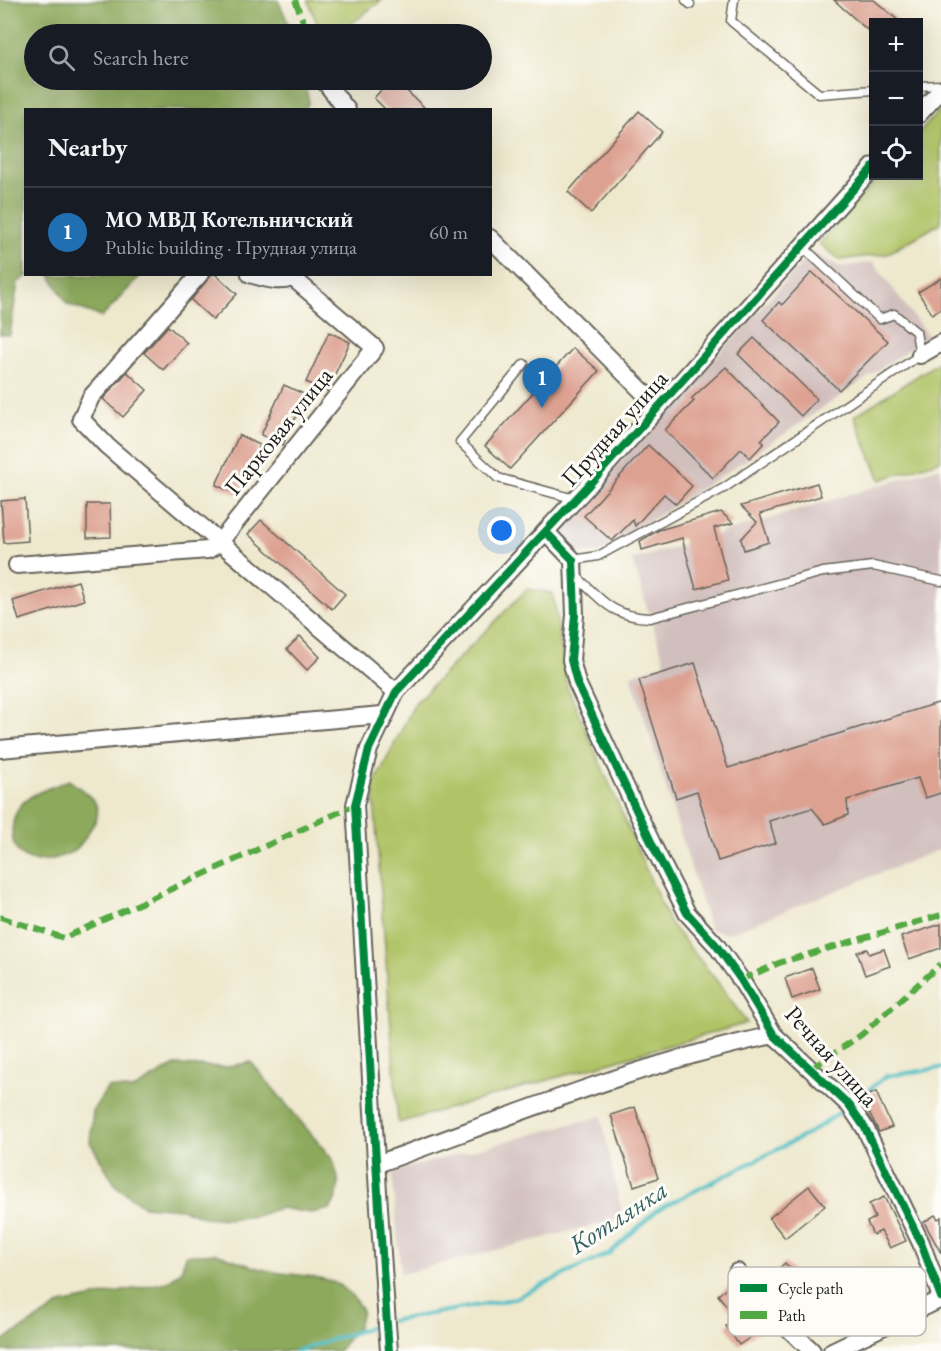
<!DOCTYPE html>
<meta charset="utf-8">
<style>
body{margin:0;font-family:"EB Garamond",serif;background:#242831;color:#f1f3f6}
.controls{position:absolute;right:18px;top:18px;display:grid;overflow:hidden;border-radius:0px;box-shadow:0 6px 24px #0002}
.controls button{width:54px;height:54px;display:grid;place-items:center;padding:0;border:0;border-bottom:2px solid #363941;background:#171b24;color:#f1f3f6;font:30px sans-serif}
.you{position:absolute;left:502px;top:531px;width:21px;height:21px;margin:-15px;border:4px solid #fff;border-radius:50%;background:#1a73e8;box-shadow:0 0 0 9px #1a73e833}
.badge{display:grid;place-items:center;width:39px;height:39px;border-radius:50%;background:#1f6fb2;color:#fff;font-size:20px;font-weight:700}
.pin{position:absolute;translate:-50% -50px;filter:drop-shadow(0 2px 3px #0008)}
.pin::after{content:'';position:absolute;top:32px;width:21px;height:18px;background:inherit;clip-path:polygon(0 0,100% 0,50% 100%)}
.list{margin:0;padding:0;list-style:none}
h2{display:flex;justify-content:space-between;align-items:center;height:78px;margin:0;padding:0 24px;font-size:26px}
h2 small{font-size:20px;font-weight:400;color:#9ea1a6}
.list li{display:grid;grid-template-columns:39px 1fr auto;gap:18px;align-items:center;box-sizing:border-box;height:90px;padding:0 24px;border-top:2px solid #363941}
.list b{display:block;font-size:22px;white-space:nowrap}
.list p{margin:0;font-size:20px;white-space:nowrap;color:#9ea1a6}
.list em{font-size:20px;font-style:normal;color:#9ea1a6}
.icon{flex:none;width:33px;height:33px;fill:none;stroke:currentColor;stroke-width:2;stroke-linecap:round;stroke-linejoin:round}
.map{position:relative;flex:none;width:941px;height:1351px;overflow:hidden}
.search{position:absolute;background:#171b24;box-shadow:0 6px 24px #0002;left:24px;top:24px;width:468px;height:66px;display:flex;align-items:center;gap:15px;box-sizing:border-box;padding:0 21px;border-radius:33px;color:#9ea1a6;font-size:22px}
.panel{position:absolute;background:#171b24;box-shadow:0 6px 24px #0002;left:24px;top:108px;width:468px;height:168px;border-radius:0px}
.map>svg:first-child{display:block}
</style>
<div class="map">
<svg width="941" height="1351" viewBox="0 0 941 1351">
<rect width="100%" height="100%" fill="#fdfcf7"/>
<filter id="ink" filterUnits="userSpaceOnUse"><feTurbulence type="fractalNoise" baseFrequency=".0167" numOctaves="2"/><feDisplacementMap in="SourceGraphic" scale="12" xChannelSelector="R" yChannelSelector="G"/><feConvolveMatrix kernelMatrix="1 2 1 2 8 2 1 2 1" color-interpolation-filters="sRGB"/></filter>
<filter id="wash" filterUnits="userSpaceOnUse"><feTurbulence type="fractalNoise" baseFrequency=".008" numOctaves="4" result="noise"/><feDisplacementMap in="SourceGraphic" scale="24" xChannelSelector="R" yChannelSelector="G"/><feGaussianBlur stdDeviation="1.35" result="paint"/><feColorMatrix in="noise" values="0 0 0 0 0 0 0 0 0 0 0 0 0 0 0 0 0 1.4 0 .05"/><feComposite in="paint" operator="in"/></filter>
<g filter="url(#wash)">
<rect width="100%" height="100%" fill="#eee8cd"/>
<!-- industrial -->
<g fill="#d1bfbd">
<polygon points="812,252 840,267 873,262 928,336 749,458 601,552 578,553 557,531"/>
<polygon points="941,467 941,849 727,934 710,929 631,675 665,663 632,560"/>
<polygon points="601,1116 623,1218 401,1274 392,1172"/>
</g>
<!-- green -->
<g fill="#b0c366" stroke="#667041" stroke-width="1.5">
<polygon points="308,0 382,0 338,34 321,34"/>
<polygon points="941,108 941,223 887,254 840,260 819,244 880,176 918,176 919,133"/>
<polygon points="939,362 941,460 880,480 854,416"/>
<polygon points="527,589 553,593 567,686 669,922 717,981 747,1023 398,1123 373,786 415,703"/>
</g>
<!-- forest -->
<g fill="#8ca95b" stroke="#54623c" stroke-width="1.5">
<polygon points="0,0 278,0 293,34 34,34 34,80 304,80 309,102 304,110 26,110 26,274 29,275 18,282 10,335 0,334"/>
<polygon points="50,275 141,275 102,317 67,304"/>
<path d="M69 780C87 794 109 805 91 828 87 835 81 846 75 850 65 857 42 863 31 860 7 854 9 820 20 806 31 792 54 787 69 780Z"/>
<path d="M251 1062 332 1159C340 1179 342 1191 330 1209L310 1213 280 1208 256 1216 228 1219 203 1217 182 1209 143 1206 116 1186 90 1142 93 1110 108 1087 132 1090 175 1065 226 1067Z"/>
<path d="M216 1253C233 1259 251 1267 269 1271 308 1279 341 1270 362 1311L358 1327 338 1351H0V1344L4 1340 61 1304 167 1282 181 1271 186 1255Z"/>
</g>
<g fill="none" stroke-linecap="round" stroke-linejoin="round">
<!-- stream -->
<g stroke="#4fbec5" stroke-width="4">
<polyline points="853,1103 886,1076 941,1068"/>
<polyline points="391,1321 513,1299 610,1253 657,1210 806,1135 845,1109"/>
<polyline points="296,1351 384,1323"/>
</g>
</g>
<g id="blocks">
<!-- building -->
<g fill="#dda191">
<polygon points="834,0 874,0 900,22 873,22 873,35"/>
<polygon points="390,80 395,80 427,110 386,110 374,98"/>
<polygon points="639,111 662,132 591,213 568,192"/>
<polygon points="812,272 888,341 839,390 763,320 779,302 782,305"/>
<polygon points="212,274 215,274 237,294 213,320 191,300"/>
<polygon points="941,278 941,309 932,314 918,292"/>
<polygon points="168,326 187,343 163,370 144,353"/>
<polygon points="329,332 350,342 327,391 306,382"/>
<polygon points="754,338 817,399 801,416 738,354"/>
<polygon points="573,348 599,371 510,469 485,446"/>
<polygon points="726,367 779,422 761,440 764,443 750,458 741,449 713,478 665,430 694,401 691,399"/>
<polygon points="127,372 147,390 123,417 103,399"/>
<polygon points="284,385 306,395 283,445 261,435"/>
<polygon points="239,435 260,445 238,495 216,485"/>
<polygon points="648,445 692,486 676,504 664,494 635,526 633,520 612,541 584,516"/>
<polygon points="817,483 821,496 760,514 769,542 744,550 741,539 757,522 741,506"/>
<polygon points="25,499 28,541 4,543 1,501"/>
<polygon points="87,504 110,504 111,537 87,538"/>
<polygon points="721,512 733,523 714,528 728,580 696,589 682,538 642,550 640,541 659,530"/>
<polygon points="261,520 345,594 332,609 248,534"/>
<polygon points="78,581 84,600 19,620 13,601"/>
<polygon points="300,636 320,657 307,670 287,649"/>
<polygon points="695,663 728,768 941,702 941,793 925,798 918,778 847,800 848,815 825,824 812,808 769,821 776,843 718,861 697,791 676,798 639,680"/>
<polygon points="941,924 941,948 909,959 901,937"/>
<polygon points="867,949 869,954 884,949 890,966 865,975 857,952"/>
<polygon points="812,968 820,989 792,999 785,978"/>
<polygon points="876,1092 892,1127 879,1132 862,1098"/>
<polygon points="635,1107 658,1178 634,1186 611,1115"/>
<polygon points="809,1186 825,1206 785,1238 769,1218"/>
<polygon points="884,1197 906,1241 890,1248 881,1231 873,1235 867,1222 875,1218 869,1204"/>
<polygon points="935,1215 938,1219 941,1217 941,1253 924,1222"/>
<polygon points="785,1263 806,1286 789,1301 769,1278"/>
<polygon points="733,1283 765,1327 739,1345 726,1326 737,1319 718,1295"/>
</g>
</g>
</g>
<g filter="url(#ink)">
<use href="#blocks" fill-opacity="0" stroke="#66635a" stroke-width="1.5"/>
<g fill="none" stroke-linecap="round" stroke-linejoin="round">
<defs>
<g id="lane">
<polyline points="686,0 690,4"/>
<polyline points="734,0 731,21 819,94 874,90"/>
<polyline points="918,86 941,85"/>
<polyline points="524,364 460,442 498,478 575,499"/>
<polyline points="573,560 598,556 724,488 920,355 916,332 894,314 880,319 802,246"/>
<path d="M574 574C601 599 611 617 650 618L823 572 873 566 941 581"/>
</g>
<g id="street">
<polyline points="326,83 347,110"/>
<polyline points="918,115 941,90"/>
<polyline points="490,238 658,407"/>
<polyline points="200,274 91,397 81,419 107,446 396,692"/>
<path d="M250 274C264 278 285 286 297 274"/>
<polyline points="920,355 941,343"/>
<polyline points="546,532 573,560 575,615 571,660 577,683 653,846 687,913 716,945 741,980 774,1035 850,1106 865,1128 921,1243 941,1297"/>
<polyline points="17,565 208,550 219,543 375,348 293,278"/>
<polyline points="0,749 382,715"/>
<path d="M377 1164C507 1118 639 1063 774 1035"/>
<polyline points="737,1272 763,1304 812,1351"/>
<path d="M389 1351C375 1169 366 987 355 805L369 749 396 692 586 488 874 166"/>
<polyline points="832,1351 941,1299"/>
</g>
</defs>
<!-- lane casing -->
<use href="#lane" stroke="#66635a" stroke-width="11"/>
<!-- street casing -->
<use href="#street" stroke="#66635a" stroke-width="20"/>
<!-- lane -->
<use href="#lane" stroke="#fff" stroke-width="8"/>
<!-- street -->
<use href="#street" stroke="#fff" stroke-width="16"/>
<!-- quiet -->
<g stroke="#52a943" stroke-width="6" stroke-dasharray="12 6" stroke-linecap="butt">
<polyline points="295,0 308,34"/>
<polyline points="325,80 326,83"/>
<polyline points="0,917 64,938 355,805"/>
<polyline points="741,980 779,963 941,915"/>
<polyline points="812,1068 861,1035 941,964"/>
</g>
<defs>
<g id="cycleway">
<polyline points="546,532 573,560 575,615 571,660 577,683 653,846 687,913 716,945 741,980 774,1035 850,1106 865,1128 921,1243 941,1297"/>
<path d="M389 1351C375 1169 366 987 355 805L369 749 396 692 586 488 874 166"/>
</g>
</defs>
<!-- cycleway casing -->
<use href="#cycleway" stroke="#fdfcf7" stroke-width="11"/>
<!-- cycleway -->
<use href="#cycleway" stroke="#00873e" stroke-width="8"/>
</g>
</g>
<g text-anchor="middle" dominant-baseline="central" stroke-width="6" stroke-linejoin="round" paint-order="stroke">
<!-- street labels -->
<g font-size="24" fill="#1c1c1c" stroke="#fdfcf7">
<text transform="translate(614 428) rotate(-48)">Прудная улица</text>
<text transform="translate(278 431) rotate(-51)">Парковая улица</text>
<text transform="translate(832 1056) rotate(48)">Речная улица</text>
</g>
<!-- water labels -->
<g font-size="26" font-style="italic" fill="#305d60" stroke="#fdfcf7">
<text transform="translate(618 1217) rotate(-33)">Котлянка</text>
</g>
</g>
<!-- legend -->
<rect x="728" y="1267" width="198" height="69" rx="9" fill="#fdfcf7" stroke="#bab9b5" stroke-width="1.5"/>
<rect x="740" y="1284" width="27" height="8" fill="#00873e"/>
<rect x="740" y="1311" width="27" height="8" fill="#52a943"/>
<g font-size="16" fill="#1c1c1c">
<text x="778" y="1294">Cycle path</text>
<text x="778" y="1321">Path</text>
</g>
</svg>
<div class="controls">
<button>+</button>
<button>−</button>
<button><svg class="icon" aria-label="locate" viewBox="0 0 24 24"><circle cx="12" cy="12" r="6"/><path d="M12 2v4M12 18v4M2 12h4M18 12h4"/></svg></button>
</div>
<div class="you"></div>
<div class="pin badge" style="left:542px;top:408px">1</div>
<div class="search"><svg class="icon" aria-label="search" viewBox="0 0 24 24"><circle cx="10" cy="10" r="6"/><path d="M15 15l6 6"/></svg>Search here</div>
<section class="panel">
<h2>Nearby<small></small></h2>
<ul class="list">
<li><span class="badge">1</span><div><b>МО МВД Котельничский</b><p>Public building · Прудная улица</p></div><em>60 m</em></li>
</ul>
</section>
</div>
